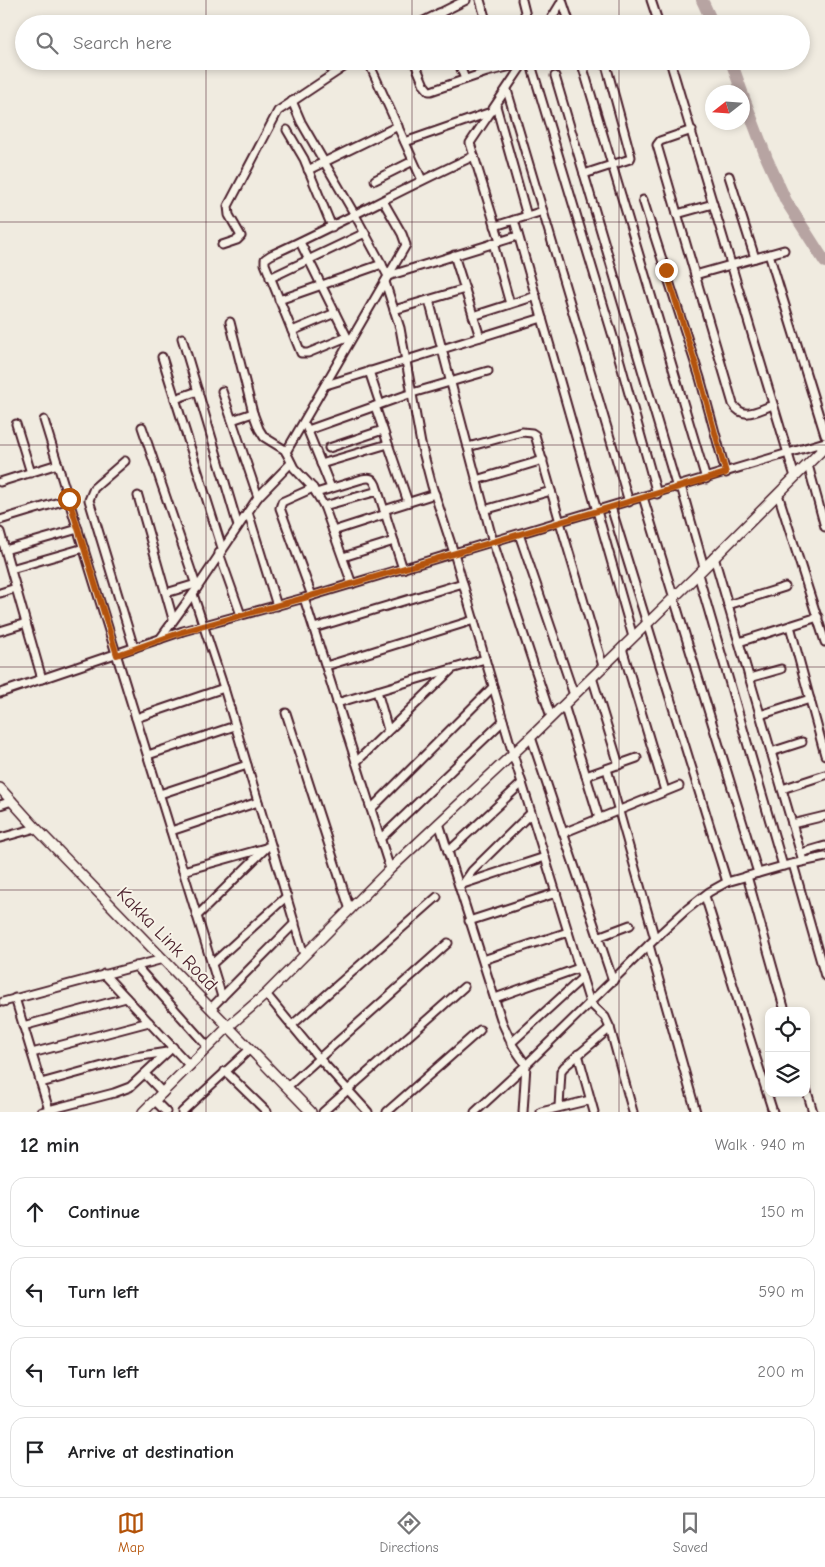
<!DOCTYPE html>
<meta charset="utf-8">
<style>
body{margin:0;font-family:"Comic Neue",sans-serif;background:#f6f6f6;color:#202124}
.controls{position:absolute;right:15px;bottom:15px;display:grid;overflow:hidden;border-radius:10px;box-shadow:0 2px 8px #0003}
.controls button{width:45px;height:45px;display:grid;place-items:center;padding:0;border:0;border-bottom:1px solid #e0e0e0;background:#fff;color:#202124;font:25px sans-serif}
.compass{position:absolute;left:705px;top:85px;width:45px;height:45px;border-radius:50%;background:#fff;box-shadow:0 2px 8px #0003;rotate:253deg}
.stop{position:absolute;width:15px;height:15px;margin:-11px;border:4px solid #b45309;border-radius:50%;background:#fff}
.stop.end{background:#b45309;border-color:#fff;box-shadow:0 1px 5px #0008}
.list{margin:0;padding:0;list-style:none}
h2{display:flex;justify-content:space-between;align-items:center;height:65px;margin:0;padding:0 20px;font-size:21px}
h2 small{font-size:16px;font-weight:400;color:#757577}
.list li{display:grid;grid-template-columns:32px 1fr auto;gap:15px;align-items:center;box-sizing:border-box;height:70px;margin:0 10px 10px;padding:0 10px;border:1px solid #e0e0e0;border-radius:15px}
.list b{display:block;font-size:19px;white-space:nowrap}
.list em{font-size:16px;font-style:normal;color:#757577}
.icon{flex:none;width:28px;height:28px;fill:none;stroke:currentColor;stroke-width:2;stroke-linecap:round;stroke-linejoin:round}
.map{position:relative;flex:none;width:825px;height:1112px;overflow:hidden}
.search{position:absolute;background:#fff;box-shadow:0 2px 8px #0003;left:15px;right:15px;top:15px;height:55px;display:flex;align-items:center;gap:12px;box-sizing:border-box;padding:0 18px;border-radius:28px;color:#757577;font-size:19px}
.sheet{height:385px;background:#fff}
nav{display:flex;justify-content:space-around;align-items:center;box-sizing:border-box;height:70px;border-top:1px solid #e0e0e0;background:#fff;font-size:14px;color:#757577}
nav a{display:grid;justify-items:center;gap:2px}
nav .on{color:#b45309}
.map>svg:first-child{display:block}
</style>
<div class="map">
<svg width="825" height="1112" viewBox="0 0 825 1112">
<rect width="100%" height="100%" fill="#f0ebe0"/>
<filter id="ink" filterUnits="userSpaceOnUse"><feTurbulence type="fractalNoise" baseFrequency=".02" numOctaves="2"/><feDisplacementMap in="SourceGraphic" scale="10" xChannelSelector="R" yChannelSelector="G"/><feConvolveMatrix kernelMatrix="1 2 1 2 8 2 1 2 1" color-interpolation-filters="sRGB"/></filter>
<g filter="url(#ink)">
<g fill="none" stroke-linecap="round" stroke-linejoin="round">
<!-- river -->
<g stroke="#b7a4a2" stroke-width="12">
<polyline points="702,0 713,24"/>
<polyline points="731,61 742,92"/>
<polyline points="742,93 767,159 786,201 825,262"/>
</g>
<defs>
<g id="minor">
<polyline points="480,0 487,24"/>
<polyline points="522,0 528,24"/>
<polyline points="562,0 570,24"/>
<polyline points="651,0 659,24"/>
<polyline points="439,13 443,24"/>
<polyline points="418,24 466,0"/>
<polyline points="548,24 562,1"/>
<polyline points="368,61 422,180"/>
<polyline points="414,61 424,85 429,91 431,91 487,72 524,63"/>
<polyline points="458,61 465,79"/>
<polyline points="530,61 614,340 657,494"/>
<polyline points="581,61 706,479"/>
<polyline points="670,61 795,477"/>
<polyline points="555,76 677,488"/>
<polyline points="507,90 629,502"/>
<polyline points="292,101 301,122 355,215 388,276 518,236"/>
<polyline points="496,106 527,216"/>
<polyline points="287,130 304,159 332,227"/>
<path d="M692 130 660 141 657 145 733 404C743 421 758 410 773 405"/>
<polyline points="405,142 491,112"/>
<polyline points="308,170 398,126"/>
<polyline points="584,174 630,159 631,157 605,61"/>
<polyline points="729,176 755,258"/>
<polyline points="375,180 413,161"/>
<polyline points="643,200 700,378 726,473"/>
<polyline points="677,214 713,204"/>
<polyline points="514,220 633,637"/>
<polyline points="495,226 543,211"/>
<polyline points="500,241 470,143 525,61"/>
<polyline points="300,242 349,341"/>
<polyline points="493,243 510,304"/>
<polyline points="222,245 237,240 241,236 229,215 228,206 278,111 353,61"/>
<polyline points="769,254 825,435"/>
<polyline points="454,255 480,337"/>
<polyline points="695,275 784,250"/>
<polyline points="270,278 365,233"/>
<polyline points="385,282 400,328 421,444 432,486 454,553 513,754 590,1003 605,1017 610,1028 633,1112"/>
<polyline points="279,300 382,264"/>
<polyline points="429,300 493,542 551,717"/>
<polyline points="394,310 465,289"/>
<polyline points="473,316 536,296"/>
<polyline points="230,322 253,413 259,429 264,437 285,450 294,468 313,488 324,506 352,584"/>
<polyline points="292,331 335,313"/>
<path d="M347 337 308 353H301L265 264V259L271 255C340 224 405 187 474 156"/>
<polyline points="182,338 238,526"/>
<polyline points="162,357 222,548"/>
<polyline points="369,371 380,404"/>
<polyline points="326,385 542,318"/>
<polyline points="222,391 258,497"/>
<polyline points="175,399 198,391"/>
<polyline points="375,406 408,502"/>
<polyline points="44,420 222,997"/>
<polyline points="232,420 253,413"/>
<polyline points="16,424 31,473"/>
<polyline points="306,426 331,488"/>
<polyline points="142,427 197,588"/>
<polyline points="308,430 412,393 488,371"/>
<polyline points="468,447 522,432 532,433 535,435 560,522 603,666"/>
<polyline points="329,448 383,430"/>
<polyline points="286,452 406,245 402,234 383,201"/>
<polyline points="125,461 94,488 89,500 134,648"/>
<polyline points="321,464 388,444"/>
<polyline points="808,465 825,527"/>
<polyline points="476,480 543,460"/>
<polyline points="0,482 58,464"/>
<polyline points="681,486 704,567"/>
<path d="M316 493 362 479C370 477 373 478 376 485L403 569"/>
<polyline points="778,494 825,642"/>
<polyline points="138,496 173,619"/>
<polyline points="643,497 758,873"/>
<polyline points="324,506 378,491"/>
<polyline points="611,507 727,882"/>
<polyline points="384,510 435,494"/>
<polyline points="484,510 551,491"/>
<polyline points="248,512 277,606"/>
<polyline points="0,520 69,499"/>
<polyline points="333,531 386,514"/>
<polyline points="0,532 42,679"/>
<polyline points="519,534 574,695"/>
<polyline points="5,550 78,529"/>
<polyline points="219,553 241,615"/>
<polyline points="343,557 394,541"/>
<polyline points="714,557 803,861"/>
<polyline points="11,569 84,548"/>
<polyline points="698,574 783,866"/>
<polyline points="0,593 16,588"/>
<polyline points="166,593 196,584"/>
<polyline points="193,594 224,688 304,955"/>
<polyline points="312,596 280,508 282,502 284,501 313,488"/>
<polyline points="304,598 390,869"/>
<polyline points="728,605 785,587"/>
<polyline points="790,626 825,755"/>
<polyline points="314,628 463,583"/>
<polyline points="0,631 26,623"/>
<polyline points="160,639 197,588 258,497 291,463"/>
<polyline points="739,642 818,617"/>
<polyline points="622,648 665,791"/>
<polyline points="326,666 474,620"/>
<polyline points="592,677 619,765"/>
<polyline points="749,678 781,669"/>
<polyline points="377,691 388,730"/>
<polyline points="0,693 183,631 304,598 825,442"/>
<polyline points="337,703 485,659"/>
<polyline points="564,705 599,818"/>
<polyline points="286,713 350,910"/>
<polyline points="760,715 810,699"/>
<polyline points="136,718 224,688"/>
<polyline points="531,737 613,981"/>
<polyline points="771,752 802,742"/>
<polyline points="148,755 235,726"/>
<polyline points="356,762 451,670"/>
<polyline points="607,769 655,939"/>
<polyline points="586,776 637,758"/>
<polyline points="782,789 825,775"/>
<polyline points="160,794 247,765"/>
<polyline points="0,805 12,801"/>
<polyline points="371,809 493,687"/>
<polyline points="439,823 502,1022 513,1046 526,1065 523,1112"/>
<polyline points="792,824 825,816"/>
<polyline points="171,831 258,802"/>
<polyline points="563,833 679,786"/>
<polyline points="0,838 36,828"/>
<polyline points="380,839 503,721"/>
<polyline points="448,852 522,783"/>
<polyline points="801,853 825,846"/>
<polyline points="793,864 825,976"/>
<polyline points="183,871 265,848"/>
<polyline points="747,876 785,1011"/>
<polyline points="463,884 472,871 531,813"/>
<polyline points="463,884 545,857"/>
<polyline points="705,896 773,1112"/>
<polyline points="197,916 267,847"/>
<polyline points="469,921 556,893"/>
<polyline points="598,937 630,925"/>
<polyline points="649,945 696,1112"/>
<polyline points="483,960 568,932"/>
<polyline points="212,964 287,896"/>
<polyline points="136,966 208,1047"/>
<polyline points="104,974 190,1066"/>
<polyline points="266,994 318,1057 368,1112"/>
<polyline points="15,998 49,1110"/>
<polyline points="495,998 579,968"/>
<polyline points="3,1002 163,959"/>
<polyline points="211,1008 295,923"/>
<polyline points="23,1026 126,998"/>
<polyline points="291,1026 437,897"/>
<polyline points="511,1043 582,978"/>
<polyline points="32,1053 149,1022"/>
<polyline points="578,1054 594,1112"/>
<polyline points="225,1071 267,1112"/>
<polyline points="145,1074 163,1093"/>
<polyline points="41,1083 135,1057 167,1052"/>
<polyline points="287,1087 448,943"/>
<polyline points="806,1088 813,1112"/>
<polyline points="155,1101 166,1112"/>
<polyline points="559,1107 561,1071 564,1067 610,1028"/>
<polyline points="41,1112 114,1093 130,1087 173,1047"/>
<polyline points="182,1112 250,1049"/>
<polyline points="323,1112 464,987"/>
<polyline points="387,1112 480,1030"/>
<polyline points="475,1112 526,1065 661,933 686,910 709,892 727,882 783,866 825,857"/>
<polyline points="541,1112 590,1100"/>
</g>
<g id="tertiary">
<polyline points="0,788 36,828 311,1112"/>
<polyline points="143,1112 229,1026 266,994 390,869 531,737 698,574 825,447"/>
</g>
</defs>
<!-- minor casing -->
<use href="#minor" stroke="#4a1f2b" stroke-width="11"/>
<!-- tertiary casing -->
<use href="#tertiary" stroke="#4a1f2b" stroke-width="12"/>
<!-- minor -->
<use href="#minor" stroke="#f7f3e8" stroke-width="7"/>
<!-- tertiary -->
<use href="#tertiary" stroke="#f7f3e8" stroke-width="9"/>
</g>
</g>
<g fill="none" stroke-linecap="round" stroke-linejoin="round" filter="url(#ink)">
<!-- route -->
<polyline stroke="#b45309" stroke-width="6" points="69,499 117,655 182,632 304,598 726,473 700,378 666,270"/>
</g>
<!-- grid -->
<path fill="none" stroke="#4a1f2b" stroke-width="1" stroke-opacity="0.55" d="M206 0V24M412 0V24M619 0V24M206 61V1112M412 61V1112M619 61V1112M0 222H825M0 445H825M0 667H825M0 890H825"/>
<g text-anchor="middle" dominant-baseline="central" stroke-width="4" stroke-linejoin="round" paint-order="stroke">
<!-- street labels -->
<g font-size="19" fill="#4a1f2b" stroke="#f7f3e8">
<text transform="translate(167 939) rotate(46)">Kakka Link Road</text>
</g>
</g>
</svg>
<div class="controls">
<button><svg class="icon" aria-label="locate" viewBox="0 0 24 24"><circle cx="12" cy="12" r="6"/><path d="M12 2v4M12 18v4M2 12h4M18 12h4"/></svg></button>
<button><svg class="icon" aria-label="layers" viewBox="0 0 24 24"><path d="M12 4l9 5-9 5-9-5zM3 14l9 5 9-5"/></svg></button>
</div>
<svg class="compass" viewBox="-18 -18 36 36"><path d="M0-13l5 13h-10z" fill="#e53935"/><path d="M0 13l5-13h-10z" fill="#757577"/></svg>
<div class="stop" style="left:69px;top:499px"></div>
<div class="stop end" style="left:666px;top:270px"></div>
<div class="search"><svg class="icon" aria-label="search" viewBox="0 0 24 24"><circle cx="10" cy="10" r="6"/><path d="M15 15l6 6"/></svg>Search here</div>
</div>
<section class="sheet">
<h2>12 min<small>Walk · 940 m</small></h2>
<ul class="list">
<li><svg class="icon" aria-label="ahead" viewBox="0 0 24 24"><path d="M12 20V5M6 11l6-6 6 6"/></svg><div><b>Continue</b></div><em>150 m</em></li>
<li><svg class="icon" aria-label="left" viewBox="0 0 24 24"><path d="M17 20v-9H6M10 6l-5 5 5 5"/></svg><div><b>Turn left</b></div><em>590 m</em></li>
<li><svg class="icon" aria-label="left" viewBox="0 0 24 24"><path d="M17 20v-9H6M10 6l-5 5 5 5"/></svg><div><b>Turn left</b></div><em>200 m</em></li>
<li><svg class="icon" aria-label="arrive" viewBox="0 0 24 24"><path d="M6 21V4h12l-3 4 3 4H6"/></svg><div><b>Arrive at destination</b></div></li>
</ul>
</section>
<nav>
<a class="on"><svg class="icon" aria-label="map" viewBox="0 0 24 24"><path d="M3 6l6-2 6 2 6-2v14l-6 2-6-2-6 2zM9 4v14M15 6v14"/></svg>Map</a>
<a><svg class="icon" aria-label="directions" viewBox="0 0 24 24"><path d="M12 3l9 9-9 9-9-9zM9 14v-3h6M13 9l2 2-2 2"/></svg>Directions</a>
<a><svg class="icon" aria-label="saved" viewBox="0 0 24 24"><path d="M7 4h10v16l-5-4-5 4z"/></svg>Saved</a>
</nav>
